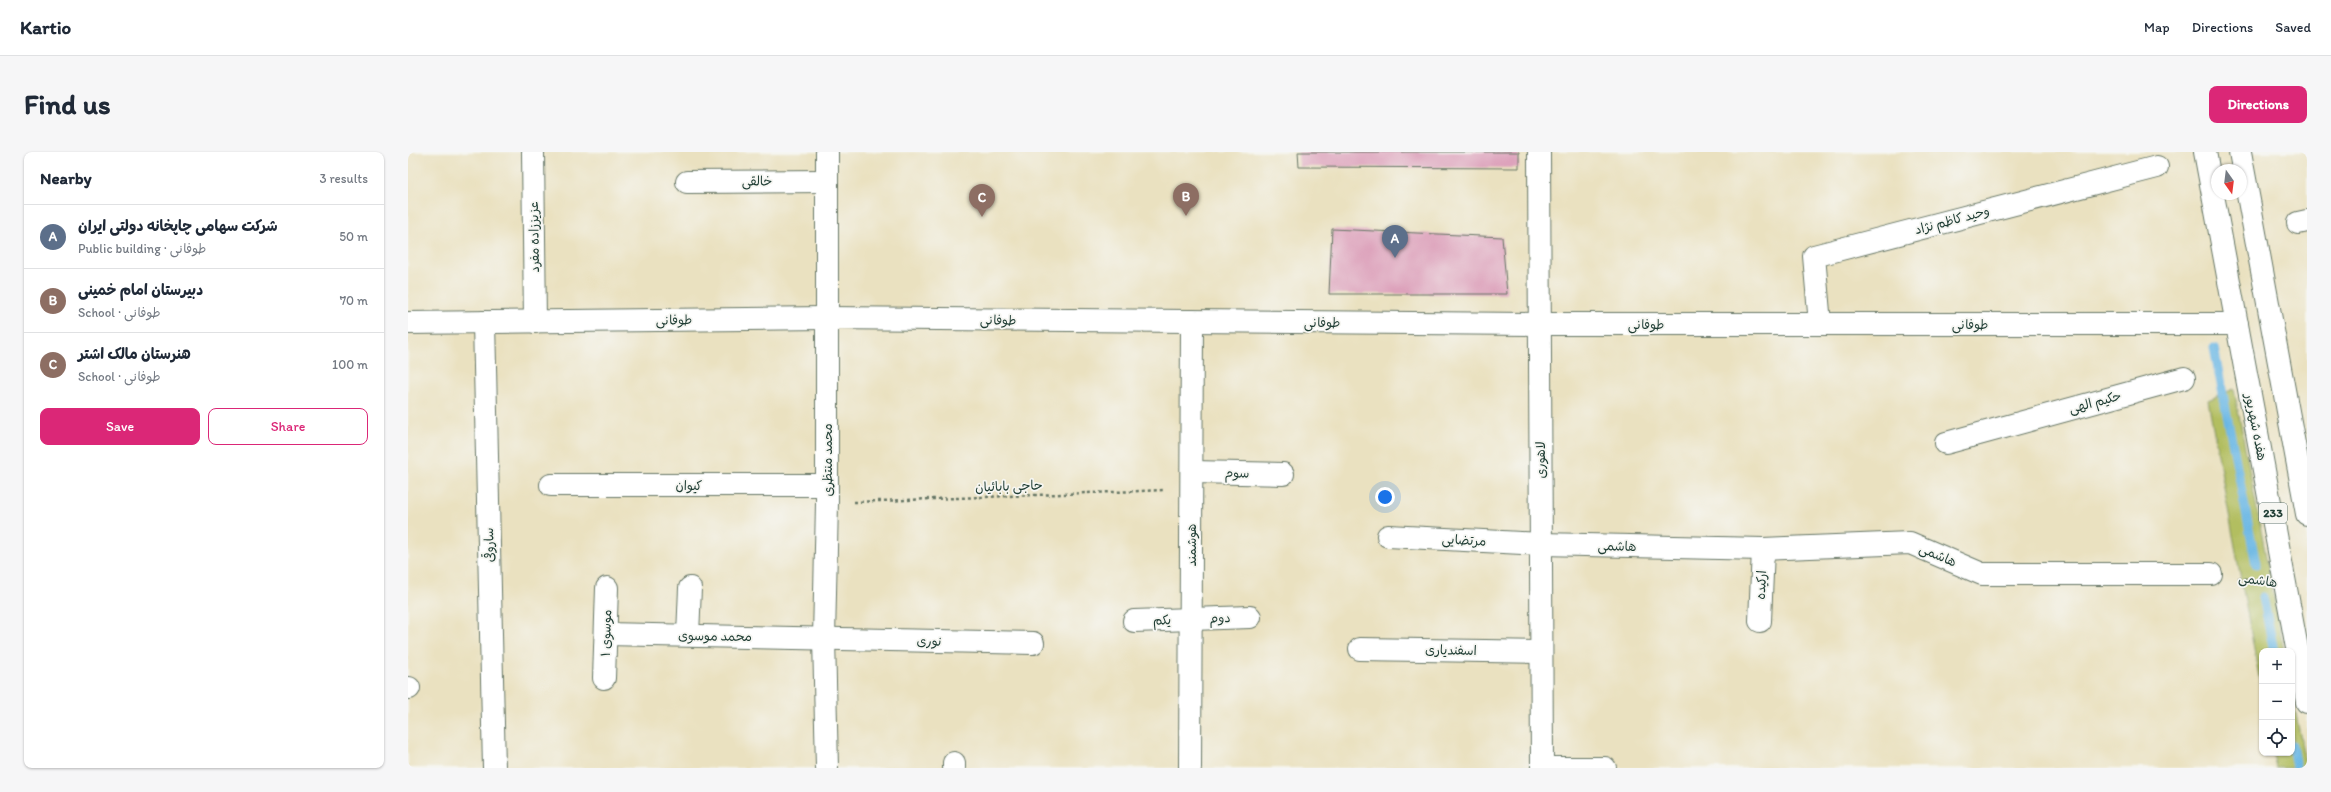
<!DOCTYPE html>
<meta charset="utf-8">
<style>
body{margin:0;font-family:Itim,"Playpen Sans Arabic",sans-serif;background:#f6f6f7;color:#1f2937}
.controls{position:absolute;right:12px;bottom:12px;display:grid;overflow:hidden;border-radius:8px;box-shadow:0 1px 3px #0004}
.controls button{width:36px;height:36px;display:grid;place-items:center;padding:0;border:0;border-bottom:1px solid #e0e1e3;background:#fff;color:#1f2937;font:20px sans-serif}
.compass{position:absolute;left:1803px;top:12px;width:36px;height:36px;border-radius:50%;background:#fff;box-shadow:0 1px 3px #0004;rotate:166deg}
.you{position:absolute;left:977px;top:345px;width:14px;height:14px;margin:-10px;border:3px solid #fff;border-radius:50%;background:#1a73e8;box-shadow:0 0 0 6px #1a73e833}
.badge{display:grid;place-items:center;width:26px;height:26px;border-radius:50%;background:#db2777;color:#fff;font-size:13px;font-weight:700}
.pin{position:absolute;translate:-50% -33px;filter:drop-shadow(0 1px 2px #0008)}
.pin::after{content:'';position:absolute;top:21px;width:14px;height:12px;background:inherit;clip-path:polygon(0 0,100% 0,50% 100%)}
.list{margin:0;padding:0;list-style:none}
h2{display:flex;justify-content:space-between;align-items:center;height:52px;margin:0;padding:0 16px;font-size:17px}
h2 small{font-size:13px;font-weight:400;color:#747a83}
.list li{display:grid;grid-template-columns:26px 1fr auto;gap:12px;align-items:center;box-sizing:border-box;height:64px;padding:0 16px;border-top:1px solid #e0e1e3}
.list b{display:block;font-size:15px;white-space:nowrap}
.list p{margin:0;font-size:13px;white-space:nowrap;color:#747a83}
.list em{font-size:13px;font-style:normal;color:#747a83}
.actions{display:flex;gap:8px;padding:12px 16px}
.actions a{flex:1;padding:9px 0;border:1px solid #db2777;border-radius:8px;text-align:center;font-size:14px;color:#db2777}
.actions .main{background:#db2777;color:#fff}
.icon{flex:none;width:22px;height:22px;fill:none;stroke:currentColor;stroke-width:2;stroke-linecap:round;stroke-linejoin:round}
.map{position:relative;flex:none;width:1899px;height:616px;overflow:hidden;border-radius:8px}
header{display:flex;align-items:center;gap:24px;box-sizing:border-box;height:56px;padding:0 20px;background:#fff;border-bottom:1px solid #e0e1e3}
header strong{font-size:19px}
nav{display:flex;gap:22px;margin-inline-start:auto;font-size:14px}
.intro{display:flex;align-items:center;justify-content:space-between;box-sizing:border-box;height:96px;padding:0 24px}
h1{margin:0;font-size:28px}
.button{padding:10px 18px;border-radius:8px;background:#db2777;color:#fff;font-size:14px;font-weight:700}
main{display:flex;gap:24px;padding:0 24px}
aside{flex:1;background:#fff;border-radius:8px;box-shadow:0 1px 3px #0004}
.map>svg:first-child{display:block}
</style>
<header>
<strong>Kartio</strong>
<nav><a>Map</a><a>Directions</a><a>Saved</a></nav>
</header>
<div class="intro"><h1>Find us</h1><a class="button">Directions</a></div>
<main>
<aside>
<h2>Nearby<small>3 results</small></h2>
<ul class="list">
<li><span class="badge" style="background:#5c6f8a">A</span><div><b>شرکت سهامی چاپخانه دولتی ایران</b><p>Public building · طوفانی</p></div><em>50 m</em></li>
<li><span class="badge" style="background:#8d6e63">B</span><div><b>دبیرستان امام خمینی</b><p>School · طوفانی</p></div><em>70 m</em></li>
<li><span class="badge" style="background:#8d6e63">C</span><div><b>هنرستان مالک اشتر</b><p>School · طوفانی</p></div><em>100 m</em></li>
</ul>
<div class="actions"><a class="main">Save</a><a>Share</a></div>
</aside>
<div class="map">
<svg width="1899" height="616" viewBox="0 0 1899 616">
<rect width="100%" height="100%" fill="#f6f6f2"/>
<filter id="ink" filterUnits="userSpaceOnUse"><feTurbulence type="fractalNoise" baseFrequency=".025" numOctaves="2"/><feDisplacementMap in="SourceGraphic" scale="8" xChannelSelector="R" yChannelSelector="G"/><feConvolveMatrix kernelMatrix="1 2 1 2 8 2 1 2 1" color-interpolation-filters="sRGB"/></filter>
<filter id="wash" filterUnits="userSpaceOnUse"><feTurbulence type="fractalNoise" baseFrequency=".012" numOctaves="4" result="noise"/><feDisplacementMap in="SourceGraphic" scale="16" xChannelSelector="R" yChannelSelector="G"/><feGaussianBlur stdDeviation="0.9" result="paint"/><feColorMatrix in="noise" values="0 0 0 0 0 0 0 0 0 0 0 0 0 0 0 0 0 1.4 0 .05"/><feComposite in="paint" operator="in"/></filter>
<g filter="url(#wash)">
<rect width="100%" height="100%" fill="#eae1c0"/>
<!-- green -->
<g fill="#b2be60" stroke="#687e4a">
<polygon points="1826,237 1876,499 1854,499 1854,541 1800,248"/>
<polygon points="1884,540 1898,616 1868,616 1865,601 1884,601"/>
</g>
<g fill="none" stroke-linecap="round" stroke-linejoin="round">
<!-- stream -->
<g stroke="#6bb7e4" stroke-width="9">
<polyline points="1806,196 1848,412"/>
<polyline points="1855,445 1866,499"/>
<polyline points="1884,593 1888,616"/>
</g>
</g>
<g id="blocks">
<!-- building -->
<g fill="#dda2bb">
<polygon points="890,0 1111,0 1111,16 891,15"/>
<polygon points="924,77 1094,85 1099,142 921,142"/>
</g>
</g>
</g>
<g filter="url(#ink)">
<use href="#blocks" fill-opacity="0" stroke="#667665" stroke-width="1"/>
<g fill="none" stroke-linecap="round" stroke-linejoin="round">
<defs>
<g id="street">
<polyline points="125,0 127,170"/>
<polyline points="279,30 419,29"/>
<polyline points="1890,71 1899,69"/>
<polyline points="76,170 86,616"/>
<polyline points="0,171 419,166 1131,172 1829,172"/>
<polyline points="1412,172 1406,104 1749,15"/>
<polyline points="1538,291 1776,226"/>
<polyline points="784,320 875,322"/>
<polyline points="143,333 418,333"/>
<polyline points="980,384 1133,392 1355,397 1502,391 1574,422 1803,422"/>
<polyline points="726,469 842,465"/>
<polyline points="1352,469 1355,397"/>
<polyline points="198,482 625,491"/>
<polyline points="280,483 282,436"/>
<polyline points="952,497 1133,500"/>
<polyline points="196,526 199,436"/>
<polyline points="0,536 1,536"/>
<polyline points="546,611 546,616"/>
<polyline points="782,616 784,169"/>
<polyline points="1134,616 1197,616"/>
</g>
<g id="secondary">
<polyline points="419,0 419,351 416,486 419,616"/>
<polyline points="1131,0 1134,616"/>
</g>
<g id="primary">
<polyline points="1797,0 1899,550"/>
<polyline points="1832,0 1899,362"/>
</g>
</defs>
<!-- street casing -->
<use href="#street" stroke="#667665" stroke-width="24"/>
<!-- secondary casing -->
<use href="#secondary" stroke="#667665" stroke-width="24"/>
<!-- primary casing -->
<use href="#primary" stroke="#667665" stroke-width="24"/>
<!-- path -->
<g stroke="#667665" stroke-width="2.5" stroke-dasharray="3 3" stroke-linecap="butt">
<polyline points="446,350 757,338"/>
<polyline points="1830,426 1849,428"/>
</g>
<!-- street -->
<use href="#street" stroke="#fff" stroke-width="22"/>
<!-- secondary -->
<use href="#secondary" stroke="#fff" stroke-width="22"/>
<!-- primary -->
<use href="#primary" stroke="#fff" stroke-width="22"/>
</g>
</g>
<g text-anchor="middle" dominant-baseline="central" stroke-width="3.5" stroke-linejoin="round" paint-order="stroke">
<!-- shield labels -->
<rect fill="#f6f6f2" stroke="#60746d" stroke-width="1" x="1851" y="351" width="28" height="20" rx="3"/>
<g font-size="12" font-weight="bold" fill="#1f3d34">
<text x="1865" y="361">233</text>
</g>
<!-- street labels -->
<g font-size="13" fill="#1f3d34" stroke="#f6f6f2">
<text transform="translate(349 29) rotate(-1)">خالقی</text>
<text transform="translate(1544 68) rotate(-15)">وحید کاظم نژاد</text>
<text transform="translate(126 85) rotate(-91)">عزیززاده مفرد</text>
<text transform="translate(266 168) rotate(-1)">طوفانی</text>
<text transform="translate(590 168) rotate(1)">طوفانی</text>
<text x="914" y="170">طوفانی</text>
<text x="1238" y="172">طوفانی</text>
<text x="1562" y="172">طوفانی</text>
<text transform="translate(1687 250) rotate(-15)">حکیم الهی</text>
<text transform="translate(1848 275) rotate(79)">هفده شهریور</text>
<text transform="translate(419 308) rotate(-90)">محمد منتظری</text>
<text transform="translate(1132 308) rotate(-90)">لاهوری</text>
<text transform="translate(829 321) rotate(1)">سوم</text>
<text x="281" y="333">کیوان</text>
<text transform="translate(601 334) rotate(-2)">حاجی بابائیان</text>
<text transform="translate(1056 388) rotate(3)">مرتضایی</text>
<text transform="translate(81 393) rotate(-91)">ساروقی</text>
<text transform="translate(783 393) rotate(-90)">هوشمند</text>
<text transform="translate(1209 394) rotate(1)">هاشمی</text>
<text transform="translate(1530 403) rotate(23)">هاشمی</text>
<text transform="translate(1850 428) rotate(8)">هاشمی</text>
<text transform="translate(1353 433) rotate(-87)">ارکیده</text>
<text transform="translate(812 466) rotate(-2)">دوم</text>
<text transform="translate(754 468) rotate(-2)">یکم</text>
<text transform="translate(198 481) rotate(-88)">موسوی ۱</text>
<text transform="translate(307 484) rotate(1)">محمد موسوی</text>
<text transform="translate(521 489) rotate(1)">نوری</text>
<text transform="translate(1043 498) rotate(1)">اسفندیاری</text>
</g>
</g>
</svg>
<div class="controls">
<button>+</button>
<button>−</button>
<button><svg class="icon" aria-label="locate" viewBox="0 0 24 24"><circle cx="12" cy="12" r="6"/><path d="M12 2v4M12 18v4M2 12h4M18 12h4"/></svg></button>
</div>
<svg class="compass" viewBox="-18 -18 36 36"><path d="M0-13l5 13h-10z" fill="#e53935"/><path d="M0 13l5-13h-10z" fill="#747a83"/></svg>
<div class="you"></div>
<div class="pin badge" style="left:987px;top:106px;background:#5c6f8a">A</div>
<div class="pin badge" style="left:778px;top:64px;background:#8d6e63">B</div>
<div class="pin badge" style="left:574px;top:65px;background:#8d6e63">C</div>
</div>
</main>
